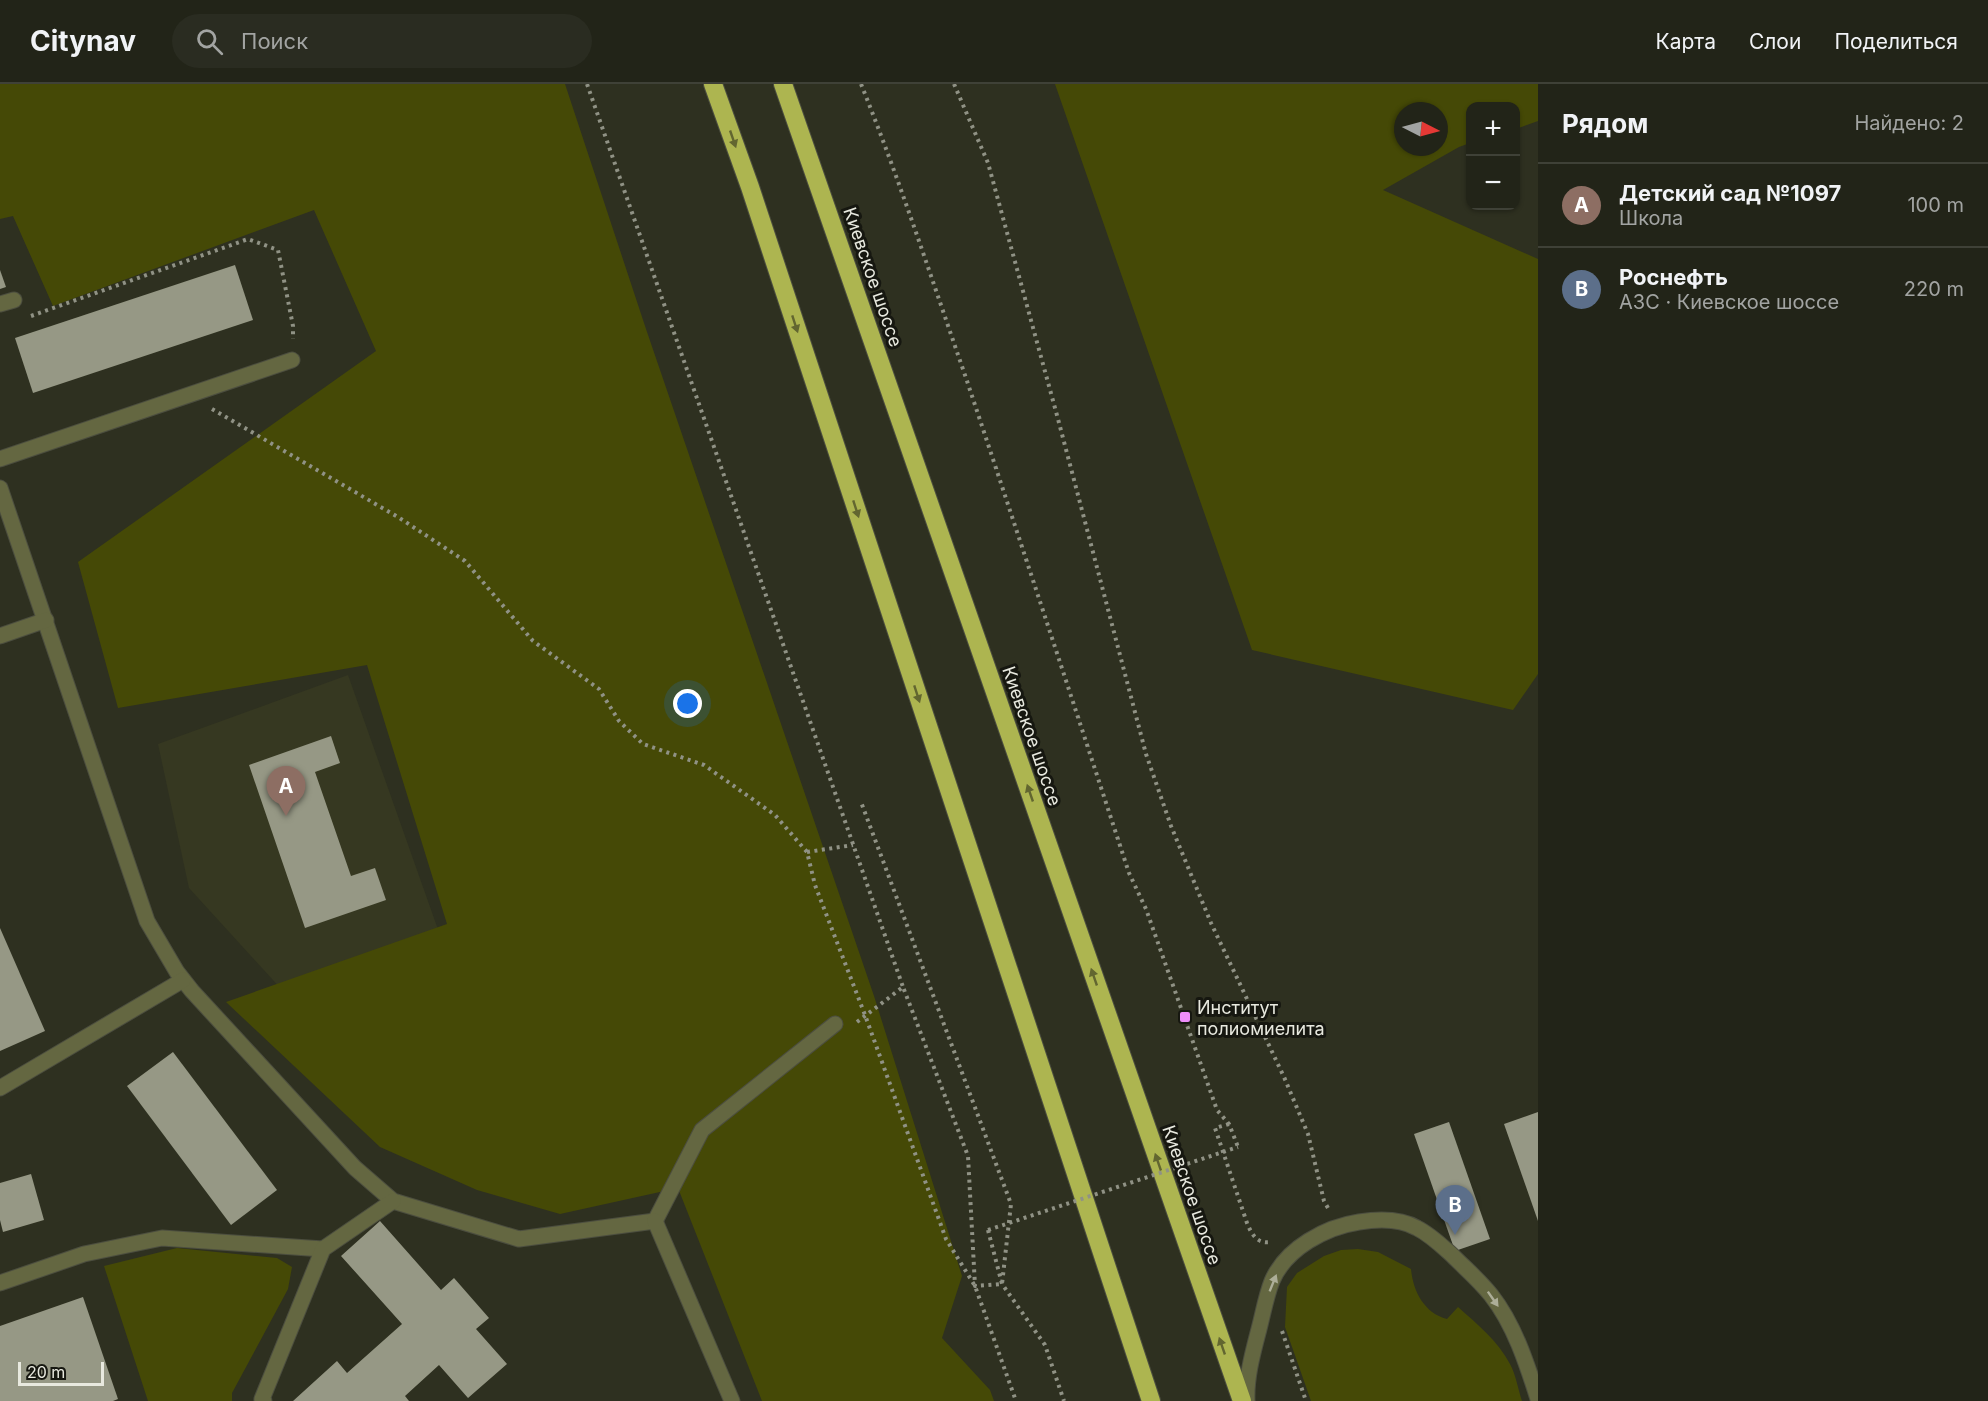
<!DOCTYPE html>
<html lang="ru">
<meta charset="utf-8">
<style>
body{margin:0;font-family:Inter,sans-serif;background:#2a2c21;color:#f1f3f6}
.controls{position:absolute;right:18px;top:18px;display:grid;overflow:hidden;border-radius:12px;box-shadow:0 2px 4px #0004}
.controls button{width:54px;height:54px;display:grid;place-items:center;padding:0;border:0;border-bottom:2px solid #3f4137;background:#222418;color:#f1f3f6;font:30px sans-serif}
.compass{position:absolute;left:1394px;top:18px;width:54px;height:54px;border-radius:50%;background:#222418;box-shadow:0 2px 4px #0004;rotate:96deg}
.scale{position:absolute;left:18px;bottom:15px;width:86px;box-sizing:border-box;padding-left:6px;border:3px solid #e8e9df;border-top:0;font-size:16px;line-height:21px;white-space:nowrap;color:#e8e9df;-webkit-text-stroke:4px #161710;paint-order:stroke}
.you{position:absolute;left:688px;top:620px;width:21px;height:21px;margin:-15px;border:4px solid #fff;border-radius:50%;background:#1a73e8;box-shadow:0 0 0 9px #1a73e833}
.badge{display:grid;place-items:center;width:39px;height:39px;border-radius:50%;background:#b45309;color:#fff;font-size:20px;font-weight:700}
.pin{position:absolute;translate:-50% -50px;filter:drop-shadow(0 2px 3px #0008)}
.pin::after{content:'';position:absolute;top:32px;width:21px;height:18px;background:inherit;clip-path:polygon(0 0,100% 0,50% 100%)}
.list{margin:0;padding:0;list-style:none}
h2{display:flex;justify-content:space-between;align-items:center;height:78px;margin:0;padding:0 24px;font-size:26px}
h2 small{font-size:20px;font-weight:400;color:#a2a4a2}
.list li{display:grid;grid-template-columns:39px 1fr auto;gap:18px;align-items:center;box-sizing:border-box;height:84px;padding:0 24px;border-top:2px solid #3f4137}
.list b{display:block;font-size:22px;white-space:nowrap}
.list p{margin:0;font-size:20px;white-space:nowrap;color:#a2a4a2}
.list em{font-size:20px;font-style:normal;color:#a2a4a2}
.icon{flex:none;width:33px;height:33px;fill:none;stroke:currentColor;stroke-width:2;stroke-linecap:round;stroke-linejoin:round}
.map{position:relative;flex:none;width:1538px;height:1317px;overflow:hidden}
header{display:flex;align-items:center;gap:36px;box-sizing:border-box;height:84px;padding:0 30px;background:#222418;border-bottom:2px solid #3f4137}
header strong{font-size:28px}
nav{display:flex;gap:33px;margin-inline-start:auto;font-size:21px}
.search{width:420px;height:54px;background:#2a2c21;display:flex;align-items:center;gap:15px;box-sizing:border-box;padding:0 21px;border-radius:33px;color:#a2a4a2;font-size:22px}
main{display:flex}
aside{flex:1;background:#222418}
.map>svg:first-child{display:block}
</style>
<header>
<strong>Citynav</strong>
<div class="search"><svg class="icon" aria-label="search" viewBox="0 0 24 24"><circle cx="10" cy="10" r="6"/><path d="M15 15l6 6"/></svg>Поиск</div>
<nav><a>Карта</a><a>Слои</a><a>Поделиться</a></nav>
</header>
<main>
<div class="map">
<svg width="1538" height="1317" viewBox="0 0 1538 1317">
<rect width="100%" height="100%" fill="#2e3020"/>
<!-- built -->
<polygon fill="#363821" points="348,591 441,854 294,919 189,804 158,660"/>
<!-- green -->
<g fill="#454906" fill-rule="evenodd">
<polygon points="0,0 565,0 646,245 874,912 962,1192 942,1254 990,1306 994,1317 762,1317 678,1104 560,1130 477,1106 380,1063 226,918 447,840 367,581 118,624 78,478 376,267 314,126 53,222 13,132 0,135"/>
<path d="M1055 0H1538V37L1516 45V22H1470V59L1459 63 1383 106 1538 175V590L1513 626 1252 566ZM1403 27H1439V63H1403Z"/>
<polygon points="177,1164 277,1174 292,1183 288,1205 232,1309 232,1317 148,1317 104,1182"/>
<path d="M1358 1165 1378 1168 1411 1185C1413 1207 1424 1229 1447 1235L1458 1223C1477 1240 1498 1257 1510 1280 1516 1291 1518 1305 1522 1317H1311L1285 1243 1287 1203 1297 1189 1324 1172 1341 1166Z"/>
</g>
<!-- building -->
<g fill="#969885">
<polygon points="235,181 253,236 33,309 15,254"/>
<polygon points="0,186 6,203 0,205"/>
<polygon points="331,652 340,679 315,688 351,792 375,784 386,816 305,844 249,681"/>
<polygon points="0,844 45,947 0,967"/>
<polygon points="173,968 277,1106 231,1141 127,1002"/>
<polygon points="1538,1028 1538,1137 1504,1040"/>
<polygon points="1449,1038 1490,1155 1455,1167 1414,1050"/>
<polygon points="31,1090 44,1136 3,1148 0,1136 0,1099"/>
<polygon points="380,1137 441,1206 454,1194 489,1234 476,1245 507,1280 468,1314 439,1281 405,1312 409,1317 293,1317 337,1277 347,1289 402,1240 341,1172"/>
<polygon points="83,1213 118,1315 113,1317 0,1317 0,1242"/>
</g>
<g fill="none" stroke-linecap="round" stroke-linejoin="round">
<defs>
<g id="minor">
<polyline points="0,220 14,216"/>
<polyline points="0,375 292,276"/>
<polyline points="0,404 147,837 177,888 192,907 355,1084 393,1117 519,1155 655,1137"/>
<polyline points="0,552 46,536"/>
<polyline points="0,1004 183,896"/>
<polyline points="655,1137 702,1046 835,940"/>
<polyline points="655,1137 732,1317"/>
<polyline points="0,1199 84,1170 162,1154 323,1165"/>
<polyline points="264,1317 262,1315 323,1165 393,1117"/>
<path d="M1247 1317C1246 1293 1253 1268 1259 1245 1263 1230 1266 1212 1272 1197 1286 1164 1326 1143 1359 1138 1378 1135 1401 1135 1417 1144 1431 1151 1442 1162 1453 1172 1466 1185 1480 1197 1491 1211 1514 1240 1527 1280 1538 1315"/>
</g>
<g id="highway">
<polyline points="713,0 750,103 1151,1317"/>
<polyline points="783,0 1242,1317"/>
</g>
</defs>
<!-- minor casing -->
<use href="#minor" stroke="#4c4e3f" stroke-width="17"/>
<!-- highway casing -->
<use href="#highway" stroke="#4c4e3f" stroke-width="20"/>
<!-- path -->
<g stroke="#909285" stroke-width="4" stroke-dasharray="3 4.5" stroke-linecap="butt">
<polyline points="587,0 903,903"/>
<path d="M861 0C900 97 932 196 966 294 1021 459 1075 624 1129 789L1146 825 1217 1026 1229 1040 1238 1063"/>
<polyline points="954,0 988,79 1058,335 1146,670 1171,742 1211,839 1284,993 1308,1050 1324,1117 1328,1124"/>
<polyline points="31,232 248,155 278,166 293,242 293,255"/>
<polyline points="212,325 398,433 465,477 533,557 599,605 619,637 643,660 704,681 775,731 807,768 815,801 865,931 946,1155 975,1202 1016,1317"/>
<polyline points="807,768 853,761"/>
<polyline points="857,938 903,903 968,1072 975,1202 1002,1200 1011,1120 861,718"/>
<path d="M1229 1040 1215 1044 1247 1139C1252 1151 1257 1160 1271 1158"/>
<polyline points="988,1146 1002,1200 1045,1261 1064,1317"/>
<polyline points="1282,1247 1306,1317"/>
</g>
<!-- minor -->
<use href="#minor" stroke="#646741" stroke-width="15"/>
<!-- highway -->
<use href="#highway" stroke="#adb550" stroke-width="18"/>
<!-- path-bridge -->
<polyline stroke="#909285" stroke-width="4" stroke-dasharray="3 4.5" stroke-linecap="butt" points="988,1146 1238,1063"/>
</g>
<!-- one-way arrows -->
<defs><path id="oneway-solid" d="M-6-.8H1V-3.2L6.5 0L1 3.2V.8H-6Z" transform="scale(1.5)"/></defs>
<g fill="#626630">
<use href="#oneway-solid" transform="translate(733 55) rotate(71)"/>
<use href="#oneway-solid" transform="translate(795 240) rotate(72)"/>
<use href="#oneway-solid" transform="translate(856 425) rotate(72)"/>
<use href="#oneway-solid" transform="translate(917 610) rotate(72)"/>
<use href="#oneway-solid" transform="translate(1030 709) rotate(-109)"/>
<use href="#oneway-solid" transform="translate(1094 893) rotate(-109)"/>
<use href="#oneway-solid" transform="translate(1158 1078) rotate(-109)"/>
<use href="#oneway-solid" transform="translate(1222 1262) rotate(-109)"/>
</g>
<g fill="#adae98">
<use href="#oneway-solid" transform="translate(1273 1199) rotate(-68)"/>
<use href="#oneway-solid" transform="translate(1493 1215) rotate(55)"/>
</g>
<!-- markers -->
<rect fill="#ed8cf9" stroke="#161710" stroke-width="2" x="1179" y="927" width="12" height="12" rx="3"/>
<g text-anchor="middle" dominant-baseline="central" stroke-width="6" stroke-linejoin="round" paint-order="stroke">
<!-- street labels -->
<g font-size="18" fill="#e8e9df" stroke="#161710">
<text transform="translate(873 193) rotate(71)">Киевское шоссе</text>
<text transform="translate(1032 652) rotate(71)">Киевское шоссе</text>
<text transform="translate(1192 1111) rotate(71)">Киевское шоссе</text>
</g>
<!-- poi labels -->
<g font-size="18" fill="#e8e9df" stroke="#161710" text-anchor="start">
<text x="1197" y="923">Институт<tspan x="1197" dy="21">полиомиелита</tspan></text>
</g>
</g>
</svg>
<div class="controls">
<button>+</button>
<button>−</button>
</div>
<svg class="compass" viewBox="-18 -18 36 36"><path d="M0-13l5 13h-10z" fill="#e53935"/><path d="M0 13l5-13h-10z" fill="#a2a4a2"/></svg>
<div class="scale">20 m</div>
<div class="you"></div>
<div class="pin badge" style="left:286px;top:732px;background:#8d6e63">A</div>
<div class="pin badge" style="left:1455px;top:1151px;background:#5c6f8a">B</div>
</div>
<aside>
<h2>Рядом<small>Найдено: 2</small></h2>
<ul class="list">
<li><span class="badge" style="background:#8d6e63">A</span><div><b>Детский сад №1097</b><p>Школа</p></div><em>100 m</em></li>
<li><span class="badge" style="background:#5c6f8a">B</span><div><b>Роснефть</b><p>АЗС · Киевское шоссе</p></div><em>220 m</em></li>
</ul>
</aside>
</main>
